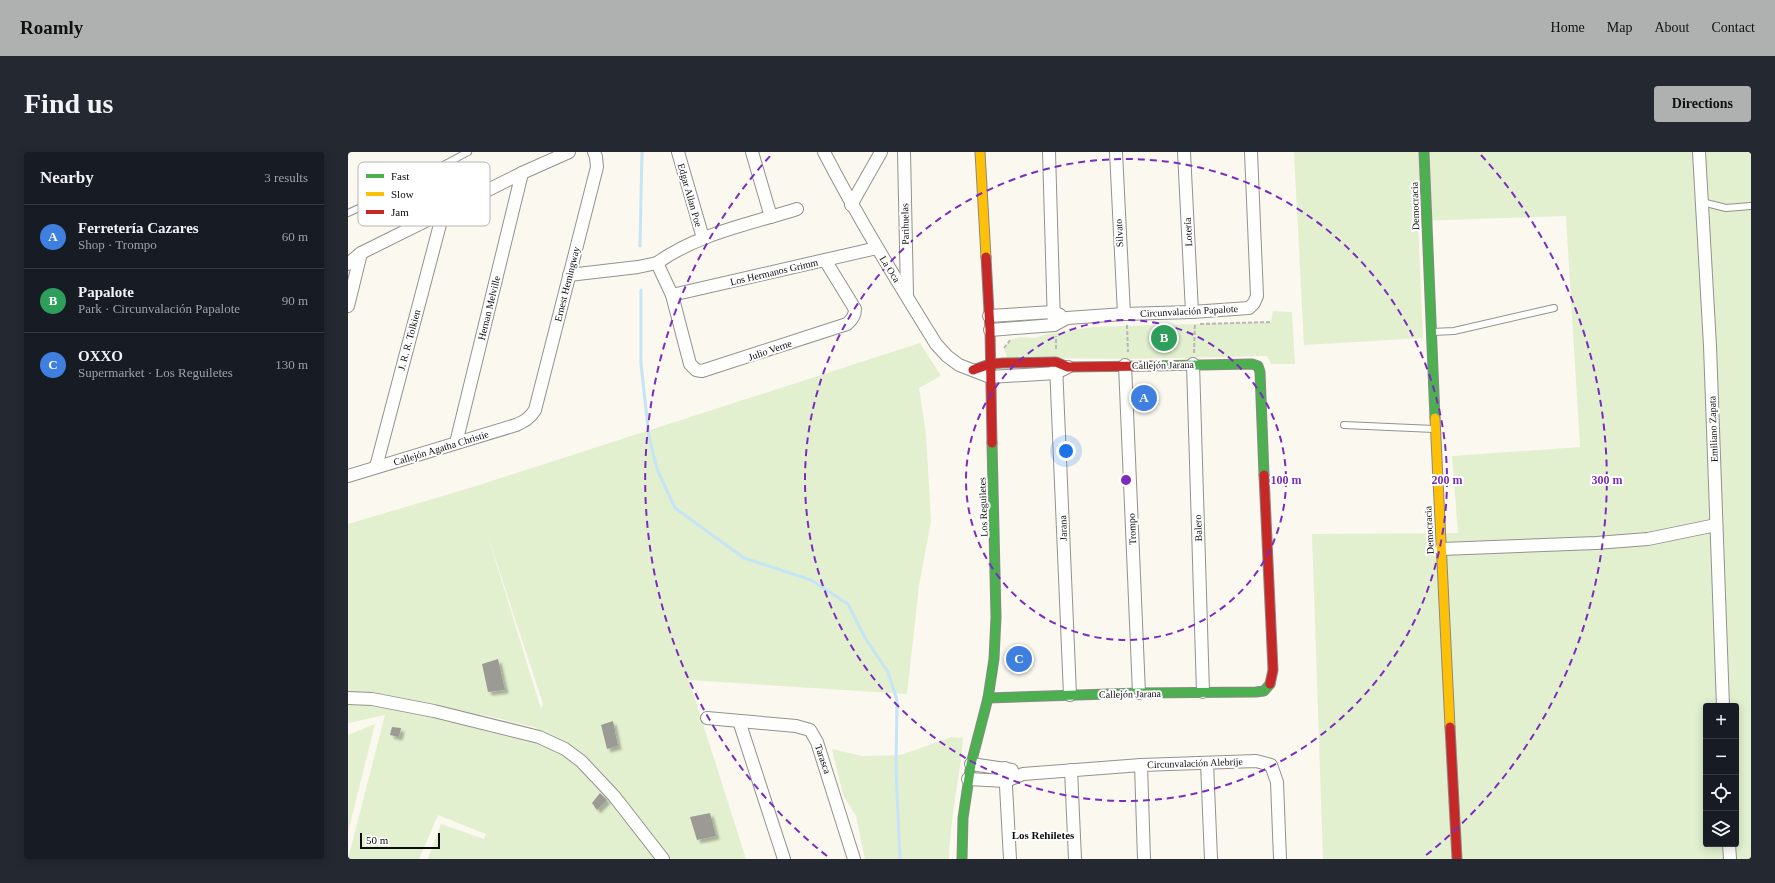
<!DOCTYPE html>
<meta charset="utf-8">
<style>
body{margin:0;font-family:"Times New Roman",serif;background:#242831;color:#f1f3f6}
.controls{position:absolute;right:12px;bottom:12px;display:grid;overflow:hidden;border-radius:4px;box-shadow:0 2px 10px #0003}
.controls button{width:36px;height:36px;display:grid;place-items:center;padding:0;border:0;border-bottom:1px solid #363941;background:#171b24;color:#f1f3f6;font:20px sans-serif}
.scale{position:absolute;left:12px;bottom:10px;width:80px;box-sizing:border-box;padding-left:4px;border:2px solid #0c0c0c;border-top:0;font-size:11px;line-height:14px;white-space:nowrap;color:#0c0c0c;-webkit-text-stroke:3px #fff;paint-order:stroke}
.you{position:absolute;left:718px;top:299px;width:14px;height:14px;margin:-10px;border:3px solid #fff;border-radius:50%;background:#1a73e8;box-shadow:0 0 0 6px #1a73e833}
.badge{display:grid;place-items:center;width:26px;height:26px;border-radius:50%;background:#afb0b0;color:#fff;font-size:13px;font-weight:700}
.pin{position:absolute;translate:-50% -50%;border:2px solid #fff;box-shadow:0 1px 4px #0006}
.list{margin:0;padding:0;list-style:none}
h2{display:flex;justify-content:space-between;align-items:center;height:52px;margin:0;padding:0 16px;font-size:17px}
h2 small{font-size:13px;font-weight:400;color:#9ea1a6}
.list li{display:grid;grid-template-columns:26px 1fr auto;gap:12px;align-items:center;box-sizing:border-box;height:64px;padding:0 16px;border-top:1px solid #363941}
.list b{display:block;font-size:15px;white-space:nowrap}
.list p{margin:0;font-size:13px;white-space:nowrap;color:#9ea1a6}
.list em{font-size:13px;font-style:normal;color:#9ea1a6}
.icon{flex:none;width:22px;height:22px;fill:none;stroke:currentColor;stroke-width:2;stroke-linecap:round;stroke-linejoin:round}
.map{position:relative;flex:none;width:1403px;height:707px;overflow:hidden;border-radius:4px}
header{display:flex;align-items:center;gap:24px;box-sizing:border-box;height:56px;padding:0 20px;background:#afb0b0;color:#111}
header strong{font-size:19px}
nav{display:flex;gap:22px;margin-inline-start:auto;font-size:14px}
.intro{display:flex;align-items:center;justify-content:space-between;box-sizing:border-box;height:96px;padding:0 24px}
h1{margin:0;font-size:28px}
.button{padding:10px 18px;border-radius:4px;background:#afb0b0;color:#111;font-size:14px;font-weight:700}
main{display:flex;gap:24px;padding:0 24px}
aside{flex:1;background:#171b24;border-radius:4px;box-shadow:0 2px 10px #0003}
.map>svg:first-child{display:block}
</style>
<header>
<strong>Roamly</strong>
<nav><a>Home</a><a>Map</a><a>About</a><a>Contact</a></nav>
</header>
<div class="intro"><h1>Find us</h1><a class="button">Directions</a></div>
<main>
<aside>
<h2>Nearby<small>3 results</small></h2>
<ul class="list">
<li><span class="badge" style="background:#3f7fe0">A</span><div><b>Ferretería Cazares</b><p>Shop · Trompo</p></div><em>60 m</em></li>
<li><span class="badge" style="background:#2e9e5b">B</span><div><b>Papalote</b><p>Park · Circunvalación Papalote</p></div><em>90 m</em></li>
<li><span class="badge" style="background:#3f7fe0">C</span><div><b>OXXO</b><p>Supermarket · Los Reguiletes</p></div><em>130 m</em></li>
</ul>
</aside>
<div class="map">
<svg width="1403" height="707" viewBox="0 0 1403 707">
<defs>
<filter id="shadow"><feDropShadow dx="3.5" dy="3.5" stdDeviation="1" flood-color="#0004"/></filter>
</defs>
<rect width="100%" height="100%" fill="#faf8ef"/>
<!-- green -->
<g fill="#e2f0cf" fill-rule="evenodd">
<path d="M946 0H1403V707H975L964 382 1110 381 1104 304 1232 295 1218 64 1070 69 1075 186 956 193ZM1358 554H1388V692H1358Z"/>
<polygon points="925,159 944,160 947,212 923,212 919,204 777,207 659,206 656,196 664,187 673,185 686,186 699,182 745,175 923,170"/>
<path d="M572 191 593 224 571 236 578 282 583 369 571 433 559 542 341 528 398 707H80L93 672 136 687 138 682 90 663 71 707H0L37 563 0 571V372L125 335ZM138 378 195 552 193 557ZM132 562 189 576 186 590 137 579Z"/>
<polygon points="27,572 0,680 0,583"/>
<path d="M603 585 615 586C612 626 602 666 601 707H517L508 664 495 643 484 597 514 604 553 603Z"/>
</g>
<g fill="none" stroke-linecap="round" stroke-linejoin="round">
<!-- stream -->
<g stroke="#c5e4f5" stroke-width="3">
<polyline points="292,94 294,0"/>
<polyline points="293,138 293,212 301,285 309,317 327,356 396,406 463,428 500,452 517,486 540,520 549,548 548,617 552,707"/>
</g>
</g>
<!-- building -->
<g fill="#9c9a95" filter="url(#shadow)">
<polygon points="150,507 157,538 140,540 134,512"/>
<polygon points="265,569 270,594 259,597 253,573"/>
<polygon points="44,575 53,576 51,585 42,583"/>
<polygon points="252,641 259,648 249,658 244,651"/>
<polygon points="362,661 368,684 349,688 342,665"/>
</g>
<g fill="none" stroke-linecap="round" stroke-linejoin="round">
<defs>
<g id="lane">
<polyline points="1354,50 1378,56 1403,54"/>
<polyline points="0,61 35,45 120,0"/>
<polyline points="1084,180 1106,179 1206,156"/>
<polyline points="996,273 1086,277"/>
</g>
<g id="street">
<polyline points="330,0 355,86"/>
<polyline points="404,0 423,65"/>
<path d="M476 0C510 66 549 129 588 192L599 204 611 213 642 225 708 221 720 215"/>
<polyline points="556,0 559,142"/>
<polyline points="701,0 706,173"/>
<polyline points="768,0 776,162"/>
<polyline points="836,0 844,160"/>
<polyline points="1351,0 1362,194 1375,554"/>
<polyline points="503,53 533,0"/>
<path d="M309 111C349 82 402 72 449 57"/>
<polyline points="0,112 13,101 174,21 221,0"/>
<path d="M221 123 290 115 309 111 324 143 342 212 348 218 354 219 499 172C504 168 507 164 507 157L477 108"/>
<polyline points="324,143 529,96"/>
<polyline points="0,154 13,101"/>
<polyline points="641,164 705,160 712,163"/>
<polyline points="642,178 706,173 719,166 776,162 844,160 901,156 906,151 909,144 903,0"/>
<polyline points="845,212 855,540"/>
<polyline points="708,213 722,543"/>
<polyline points="777,213 791,541"/>
<polyline points="108,291 174,21"/>
<polyline points="28,315 95,61"/>
<path d="M0 324 168 273C177 269 182 266 187 258L249 15 248 5 246 0"/>
<polyline points="1093,397 1248,391 1300,387 1368,373"/>
<polyline points="0,546 24,547 86,559 191,585 217,597 233,609 266,644 315,707"/>
<polyline points="359,566 448,574 462,578 469,590 506,707"/>
<polyline points="391,569 436,707"/>
<polyline points="859,611 863,707"/>
<polyline points="623,612 664,618"/>
<polyline points="793,613 796,707"/>
<polyline points="657,616 662,707"/>
<polyline points="723,618 727,707"/>
<polyline points="620,627 658,629 675,622 793,613 908,609 923,613 929,630 932,707"/>
<polyline points="1381,692 1382,707"/>
</g>
<g id="fast">
<polyline points="1076,0 1087,266"/>
<polyline points="802,214 904,212 910,214 912,220 916,323"/>
<polyline points="640,546 791,541 908,540 916,539 922,532"/>
<polyline points="614,707 615,666 623,612 640,546 646,507 648,465 644,291"/>
</g>
<g id="slow">
<polyline points="632,0 638,105"/>
<polyline points="1087,266 1102,575"/>
</g>
<g id="jam">
<polyline points="638,105 642,178 644,291"/>
<polyline points="625,218 642,212 655,211 708,210 720,215 802,214"/>
<polyline points="916,323 925,518 922,532"/>
<polyline points="1102,575 1109,707"/>
</g>
</defs>
<!-- lane casing -->
<use href="#lane" stroke="#93928e" stroke-width="8"/>
<!-- street casing -->
<use href="#street" stroke="#93928e" stroke-width="14"/>
<!-- fast casing -->
<use href="#fast" stroke="#8a8985" stroke-width="11"/>
<!-- slow casing -->
<use href="#slow" stroke="#8a8985" stroke-width="11"/>
<!-- jam casing -->
<use href="#jam" stroke="#8a8985" stroke-width="11"/>
<!-- path -->
<g stroke="#b7b7b5" stroke-width="2" stroke-dasharray="4 2" stroke-linecap="butt">
<polyline points="852,172 923,170"/>
<polyline points="779,173 780,200"/>
<polyline points="656,196 663,187"/>
<polyline points="708,197 708,184"/>
<polyline points="846,201 847,171"/>
</g>
<!-- lane -->
<use href="#lane" stroke="#fefefd" stroke-width="6"/>
<!-- street -->
<use href="#street" stroke="#fefefd" stroke-width="12"/>
<!-- fast -->
<use href="#fast" stroke="#4caf50" stroke-width="9"/>
<!-- slow -->
<use href="#slow" stroke="#ffc107" stroke-width="9"/>
<!-- jam -->
<use href="#jam" stroke="#c62828" stroke-width="9"/>
</g>
<!-- distance rings -->
<g fill="none" stroke="#7b2cbf" stroke-width="2" stroke-dasharray="7 5">
<circle cx="778" cy="328" r="160"/>
<circle cx="778" cy="328" r="321"/>
<path d="M479 704A481 481 0 0 1 423 3M1133 3A481 481 0 0 1 1077 704"/>
</g>
<g text-anchor="middle" dominant-baseline="central" stroke-width="4" stroke-linejoin="round" paint-order="stroke">
<!-- street labels -->
<g font-size="10" fill="#0c0c0c" stroke="#fff">
<text transform="translate(342 43) rotate(74)">Edgar Allan Poe</text>
<text transform="translate(1067 54) rotate(-92)">Democracia</text>
<text transform="translate(557 72) rotate(-91)">Parihuelas</text>
<text transform="translate(840 80) rotate(-93)">Lotería</text>
<text transform="translate(771 81) rotate(-93)">Silvato</text>
<text transform="translate(542 117) rotate(58)">La Oca</text>
<text transform="translate(426 120) rotate(-13)">Los Hermanos Grimm</text>
<text transform="translate(219 132) rotate(-76)">Ernest Hemingway</text>
<text transform="translate(141 156) rotate(-76)">Hernan Melville</text>
<text transform="translate(841 159) rotate(-3)">Circunvalación Papalote</text>
<text transform="translate(61 188) rotate(-75)">J. R. R. Tolkien</text>
<text transform="translate(422 198) rotate(-19)">Julio Verne</text>
<text transform="translate(815 213) rotate(-1)">Callejón Jarana</text>
<text transform="translate(1365 277) rotate(-92)">Emiliano Zapata</text>
<text transform="translate(93 296) rotate(-17)">Callejón Agatha Christie</text>
<text transform="translate(635 355) rotate(-92)">Los Reguiletes</text>
<text transform="translate(715 376) rotate(-92)">Jarana</text>
<text transform="translate(850 376) rotate(-92)">Balero</text>
<text transform="translate(784 377) rotate(-93)">Trompo</text>
<text transform="translate(1081 378) rotate(-93)">Democracia</text>
<text transform="translate(782 542) rotate(-1)">Callejón Jarana</text>
<text transform="translate(475 607) rotate(71)">Tarasca</text>
<text transform="translate(847 611) rotate(-2)">Circunvalación Alebrije</text>
</g>
<!-- neighbourhood labels -->
<g font-size="11" font-weight="bold" fill="#0c0c0c" stroke="#fff">
<text x="695" y="683">Los Rehiletes</text>
</g>
</g>
<!-- legend -->
<rect x="10" y="10" width="132" height="64" rx="6" fill="#fff" stroke="#b6b6b6" stroke-width="1"/>
<rect x="18" y="22" width="18" height="4" fill="#4caf50"/>
<rect x="18" y="40" width="18" height="4" fill="#ffc107"/>
<rect x="18" y="58" width="18" height="4" fill="#c62828"/>
<g font-size="11" fill="#0c0c0c">
<text x="43" y="28">Fast</text>
<text x="43" y="46">Slow</text>
<text x="43" y="64">Jam</text>
</g>
<circle cx="778" cy="328" r="6" fill="#7b2cbf" stroke="#fff" stroke-width="2"/>
<g font-size="12" text-anchor="middle" font-weight="bold" fill="#7b2cbf" stroke="#fff" stroke-width="4" stroke-linejoin="round" paint-order="stroke">
<text x="938" y="332">100 m</text>
<text x="1099" y="332">200 m</text>
<text x="1259" y="332">300 m</text>
</g>
</svg>
<div class="controls">
<button>+</button>
<button>−</button>
<button><svg class="icon" aria-label="locate" viewBox="0 0 24 24"><circle cx="12" cy="12" r="6"/><path d="M12 2v4M12 18v4M2 12h4M18 12h4"/></svg></button>
<button><svg class="icon" aria-label="layers" viewBox="0 0 24 24"><path d="M12 4l9 5-9 5-9-5zM3 14l9 5 9-5"/></svg></button>
</div>
<div class="scale">50 m</div>
<div class="you"></div>
<div class="pin badge" style="left:796px;top:246px;background:#3f7fe0">A</div>
<div class="pin badge" style="left:816px;top:186px;background:#2e9e5b">B</div>
<div class="pin badge" style="left:671px;top:507px;background:#3f7fe0">C</div>
</div>
</main>
